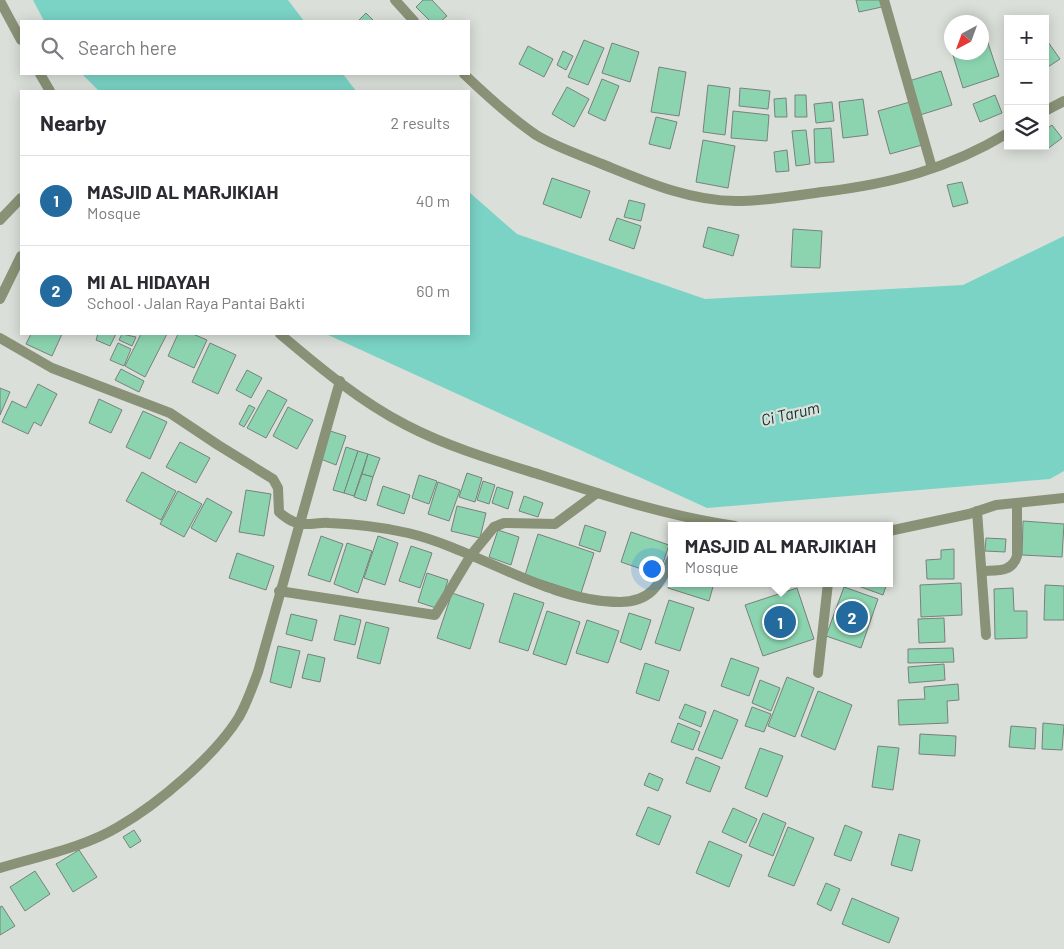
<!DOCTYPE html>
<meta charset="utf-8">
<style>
body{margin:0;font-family:Barlow,sans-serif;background:#f2f2f3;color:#2b2b33}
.controls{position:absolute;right:15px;top:15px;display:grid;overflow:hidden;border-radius:0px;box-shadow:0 2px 12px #0003}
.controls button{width:45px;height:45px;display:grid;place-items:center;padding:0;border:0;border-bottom:1px solid #e1e1e2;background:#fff;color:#2b2b33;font:25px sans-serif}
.compass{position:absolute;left:944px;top:15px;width:45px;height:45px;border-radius:50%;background:#fff;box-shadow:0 2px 12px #0003;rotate:221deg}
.you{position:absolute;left:651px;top:568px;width:18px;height:18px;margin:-12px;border:4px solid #fff;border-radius:50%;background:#1a73e8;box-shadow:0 0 0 8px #1a73e833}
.badge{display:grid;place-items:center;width:32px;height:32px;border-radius:50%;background:#236a9e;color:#fff;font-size:16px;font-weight:700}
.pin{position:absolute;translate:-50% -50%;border:2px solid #fff;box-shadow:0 1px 5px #0006}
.popup{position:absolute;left:668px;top:522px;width:225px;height:65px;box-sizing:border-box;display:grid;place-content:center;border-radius:0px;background:#fff;filter:drop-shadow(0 1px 4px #0005);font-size:16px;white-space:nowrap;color:#7c7c81}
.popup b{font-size:19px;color:#2b2b33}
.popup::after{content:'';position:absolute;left:50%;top:100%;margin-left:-10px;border:10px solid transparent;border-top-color:#fff}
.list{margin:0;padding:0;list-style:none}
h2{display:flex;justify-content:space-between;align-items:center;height:65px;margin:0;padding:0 20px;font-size:21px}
h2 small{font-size:16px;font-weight:400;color:#7c7c81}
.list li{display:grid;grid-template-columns:32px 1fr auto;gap:15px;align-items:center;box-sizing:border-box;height:90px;padding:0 20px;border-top:1px solid #e1e1e2}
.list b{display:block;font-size:19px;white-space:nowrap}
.list p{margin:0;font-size:16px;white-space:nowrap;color:#7c7c81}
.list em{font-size:16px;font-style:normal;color:#7c7c81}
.icon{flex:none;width:28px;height:28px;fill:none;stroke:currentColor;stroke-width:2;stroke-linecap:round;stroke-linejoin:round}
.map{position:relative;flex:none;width:1064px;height:949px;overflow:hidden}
.search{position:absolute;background:#fff;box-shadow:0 2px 12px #0003;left:20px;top:20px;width:450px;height:55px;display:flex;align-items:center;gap:12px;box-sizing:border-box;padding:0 18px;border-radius:0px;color:#7c7c81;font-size:19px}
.panel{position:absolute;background:#fff;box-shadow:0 2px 12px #0003;left:20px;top:90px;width:450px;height:245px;border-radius:0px}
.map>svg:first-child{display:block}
</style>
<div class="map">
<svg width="1064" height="949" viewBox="0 0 1064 949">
<rect width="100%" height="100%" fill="#dae0d9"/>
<!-- water -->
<g fill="#7ad3c5">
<polygon points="33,0 288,0 304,21 44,21"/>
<polygon points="82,74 343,74 356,91 99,91"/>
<polygon points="469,192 517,234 705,299 963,285 1064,236 1064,471 1050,479 707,508 326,334 469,334"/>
</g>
<!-- building -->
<g fill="#8cd4b0" stroke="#78817c">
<polygon points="423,0 432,0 447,16 441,21 430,21 416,7"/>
<polygon points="856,0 880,0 882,7 859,12"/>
<polygon points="366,13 374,21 358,21"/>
<polygon points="984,31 999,76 963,88 952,52 982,52 982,32"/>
<polygon points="584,40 604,48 588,85 568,77"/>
<polygon points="1048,42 1060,59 1045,69 1045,44"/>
<polygon points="612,43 639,52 630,82 602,73"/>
<polygon points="528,46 553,59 544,77 519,64"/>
<polygon points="563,51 573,56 566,70 557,65"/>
<polygon points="659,67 686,72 679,116 651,112"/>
<polygon points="941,71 952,105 920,115 909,81"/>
<polygon points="602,79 619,86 605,121 588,113"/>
<polygon points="708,85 730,88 725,135 703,132"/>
<polygon points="567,87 589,99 574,127 552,114"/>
<polygon points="740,88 770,91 768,109 739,106"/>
<polygon points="795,95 806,95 807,117 795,117"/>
<polygon points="995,95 1002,113 980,122 973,104"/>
<polygon points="786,98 787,117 775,117 774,99"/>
<polygon points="863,99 868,135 843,138 839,102"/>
<polygon points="832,102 834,121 816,123 814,104"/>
<polygon points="910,102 922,145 890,154 878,111"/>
<polygon points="733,111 769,115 767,141 731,138"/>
<polygon points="656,117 677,122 670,149 649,144"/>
<polygon points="1052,125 1062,138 1046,150 1043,146 1045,146 1045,130"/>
<polygon points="831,128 834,162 815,163 814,129"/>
<polygon points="806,130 810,164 796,166 792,131"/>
<polygon points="703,140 735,146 728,188 696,182"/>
<polygon points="787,150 789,171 776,172 774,152"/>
<polygon points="552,178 590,191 581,218 543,204"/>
<polygon points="962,182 968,203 953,207 947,185"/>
<polygon points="629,200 645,204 641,221 624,217"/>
<polygon points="617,218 641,226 634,249 609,240"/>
<polygon points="708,227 739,235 733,256 703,247"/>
<polygon points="793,229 822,231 820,268 791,267"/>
<polygon points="31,334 62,334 52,356 26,344"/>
<polygon points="98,334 116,334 110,346 96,340"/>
<polygon points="122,334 136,337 132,346 119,340"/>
<polygon points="141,334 167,334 145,377 125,366"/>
<polygon points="178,334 193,334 207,340 194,368 168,356"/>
<polygon points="118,343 131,349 124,366 110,360"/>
<polygon points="210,343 236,355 218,394 192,382"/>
<polygon points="121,369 144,381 139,392 115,380"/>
<polygon points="247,370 262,378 251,398 236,390"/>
<polygon points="38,384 57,394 41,426 34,422 28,434 2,422 12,401 26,408"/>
<polygon points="0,388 10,392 0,415"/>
<polygon points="268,390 287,400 266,438 247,428"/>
<polygon points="99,399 122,410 111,433 89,423"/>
<polygon points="249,405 255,408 244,427 239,424"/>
<polygon points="288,407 313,420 297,449 273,436"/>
<polygon points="143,411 167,422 150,459 126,447"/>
<polygon points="327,430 346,436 336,465 318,458"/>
<polygon points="180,442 210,458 196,483 166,467"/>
<polygon points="346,447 358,451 344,493 333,490"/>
<polygon points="358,451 368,454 354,496 344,493"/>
<polygon points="368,454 380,458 373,477 362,474"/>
<polygon points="142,472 176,491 161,520 126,501"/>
<polygon points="467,473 482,478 475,502 459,497"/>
<polygon points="362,474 373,477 366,501 354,497"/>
<polygon points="419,475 437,481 429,504 412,498"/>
<polygon points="483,481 495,485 489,504 477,500"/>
<polygon points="438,482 460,490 449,521 428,514"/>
<polygon points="383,486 410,495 404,514 377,505"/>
<polygon points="497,487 513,492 508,509 492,503"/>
<polygon points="246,490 271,494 264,536 239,532"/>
<polygon points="178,491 202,504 184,537 160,524"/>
<polygon points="524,496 543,503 538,517 519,511"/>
<polygon points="207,498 232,512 216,542 191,528"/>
<polygon points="457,506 486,513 480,538 451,531"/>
<polygon points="1023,521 1064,524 1062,557 1022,555"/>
<polygon points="585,525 606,532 600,552 579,545"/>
<polygon points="498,530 519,537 511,565 489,557"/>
<polygon points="631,532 669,545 659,575 621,562"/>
<polygon points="538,534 594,553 581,593 525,575"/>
<polygon points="321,536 343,544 330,582 308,575"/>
<polygon points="378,536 398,543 385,585 364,578"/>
<polygon points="986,538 1006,539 1005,552 985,551"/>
<polygon points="347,543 372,551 358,593 334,584"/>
<polygon points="411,546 432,553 420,588 399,581"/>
<polygon points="954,549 954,579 927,579 926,560 941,559 941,550"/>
<polygon points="237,553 274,566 266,590 229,578"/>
<polygon points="427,573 448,580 439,609 418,602"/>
<polygon points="671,579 671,583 714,583 709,601 668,588"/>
<polygon points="850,583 887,583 883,595"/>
<polygon points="961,583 962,615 921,617 920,585"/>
<polygon points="1045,585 1064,586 1064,620 1044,620"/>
<polygon points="844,587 878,599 861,648 826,636"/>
<polygon points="797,588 814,639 763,656 745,605"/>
<polygon points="1013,588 1014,611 1027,611 1027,638 995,639 994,589"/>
<polygon points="452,593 484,604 470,649 437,638"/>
<polygon points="514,593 544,603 528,651 499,642"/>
<polygon points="669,600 694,608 680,651 655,643"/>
<polygon points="547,611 580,622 566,665 533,654"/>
<polygon points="629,613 651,620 641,650 620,642"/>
<polygon points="291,614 317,620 312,641 286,634"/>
<polygon points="340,615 361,620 355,645 334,640"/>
<polygon points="944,618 945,642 919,643 918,619"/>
<polygon points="587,620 619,631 608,663 576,653"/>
<polygon points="366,622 389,628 380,664 357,658"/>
<polygon points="278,646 300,651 291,688 270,682"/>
<polygon points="953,648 954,662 908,663 908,649"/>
<polygon points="308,654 325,658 320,682 302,678"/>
<polygon points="731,658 759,668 749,696 721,686"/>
<polygon points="645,663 669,671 659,701 636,693"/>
<polygon points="944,664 945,680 909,683 908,667"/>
<polygon points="787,677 814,688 795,737 768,726"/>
<polygon points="760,680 780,688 771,711 752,703"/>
<polygon points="958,684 959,700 947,701 948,723 899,725 898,700 925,699 924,687"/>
<polygon points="818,691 852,705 835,750 801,736"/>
<polygon points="685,704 706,712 701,727 679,718"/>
<polygon points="752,707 771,714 764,732 745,726"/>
<polygon points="714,710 738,720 722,759 698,750"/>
<polygon points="678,723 700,732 693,750 671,742"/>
<polygon points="1043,723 1064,725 1062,750 1042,749"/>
<polygon points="1011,726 1036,728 1035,749 1009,747"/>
<polygon points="920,734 956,736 955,756 919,754"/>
<polygon points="878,746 899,748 893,790 872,787"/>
<polygon points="760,748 783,756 767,797 745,788"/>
<polygon points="696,757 720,767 710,792 686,783"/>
<polygon points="649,773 663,779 658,791 644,785"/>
<polygon points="648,807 671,816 659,845 636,835"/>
<polygon points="733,808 757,819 746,843 722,832"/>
<polygon points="763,813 786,823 773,856 749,846"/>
<polygon points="845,825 862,832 851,861 834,855"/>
<polygon points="788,827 814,838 794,886 768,876"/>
<polygon points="134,830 141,841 130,848 123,837"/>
<polygon points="899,834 920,840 912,871 891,865"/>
<polygon points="709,841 742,855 729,887 696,873"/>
<polygon points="79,850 97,877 73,892 56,864"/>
<polygon points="35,871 50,894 25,911 10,887"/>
<polygon points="826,883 840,889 831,911 817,904"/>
<polygon points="852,898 899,918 889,943 842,924"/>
<polygon points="2,906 15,926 0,935 0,907"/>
</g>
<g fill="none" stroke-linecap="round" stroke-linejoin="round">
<!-- minor -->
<g stroke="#899176" stroke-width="10">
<polyline points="395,0 414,21"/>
<polyline points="884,0 932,168"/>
<polyline points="0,1 21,40"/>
<polyline points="40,74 50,91"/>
<path d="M464 74C486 95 511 118 536 135 556 147 580 155 602 164 644 181 689 201 736 201 765 201 794 196 822 192 891 184 948 169 1008 133"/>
<polyline points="1045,111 1064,101"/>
<polyline points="0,220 21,198"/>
<polyline points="0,299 21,256"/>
<path d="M280 334C319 367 361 402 406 425 448 447 496 461 541 475 605 496 668 516 735 526"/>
<path d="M0 338 52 368 170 413 218 445 273 479 278 488 279 512C283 516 292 522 298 523 307 526 319 522 329 523 355 524 382 527 408 533 476 549 549 602 620 602 650 602 660 585 671 560"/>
<polyline points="977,511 986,635"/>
<polyline points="889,531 969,514 996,505 1064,498"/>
<path d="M982 571C996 570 1012 573 1017 556V503"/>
<polyline points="279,591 435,615 471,555 494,527 504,523 555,524 597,493"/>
<polyline points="818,673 828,583"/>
<path d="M0 868C39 856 83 848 118 827 158 804 215 756 239 717 247 703 252 688 258 672L340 381"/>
</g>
</g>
<g text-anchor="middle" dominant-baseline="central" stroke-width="4.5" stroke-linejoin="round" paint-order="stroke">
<!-- water labels -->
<g font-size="16" font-style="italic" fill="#04312c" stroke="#dae0d9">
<text transform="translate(790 413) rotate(-13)">Ci Tarum</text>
</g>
</g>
</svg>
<div class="controls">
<button>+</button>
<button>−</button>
<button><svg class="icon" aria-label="layers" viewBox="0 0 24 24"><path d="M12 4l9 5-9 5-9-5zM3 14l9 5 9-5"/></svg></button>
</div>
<svg class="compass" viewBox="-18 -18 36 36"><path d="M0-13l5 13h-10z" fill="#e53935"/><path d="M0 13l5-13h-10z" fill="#7c7c81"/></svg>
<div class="you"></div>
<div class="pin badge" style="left:780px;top:622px">1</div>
<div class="popup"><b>MASJID AL MARJIKIAH</b>Mosque</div>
<div class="pin badge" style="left:852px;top:617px">2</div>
<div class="search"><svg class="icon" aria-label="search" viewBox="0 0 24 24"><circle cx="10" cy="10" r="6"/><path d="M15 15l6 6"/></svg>Search here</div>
<section class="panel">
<h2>Nearby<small>2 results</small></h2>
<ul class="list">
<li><span class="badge">1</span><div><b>MASJID AL MARJIKIAH</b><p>Mosque</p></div><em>40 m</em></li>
<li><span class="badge">2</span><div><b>MI AL HIDAYAH</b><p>School · Jalan Raya Pantai Bakti</p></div><em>60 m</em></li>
</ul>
</section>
</div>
